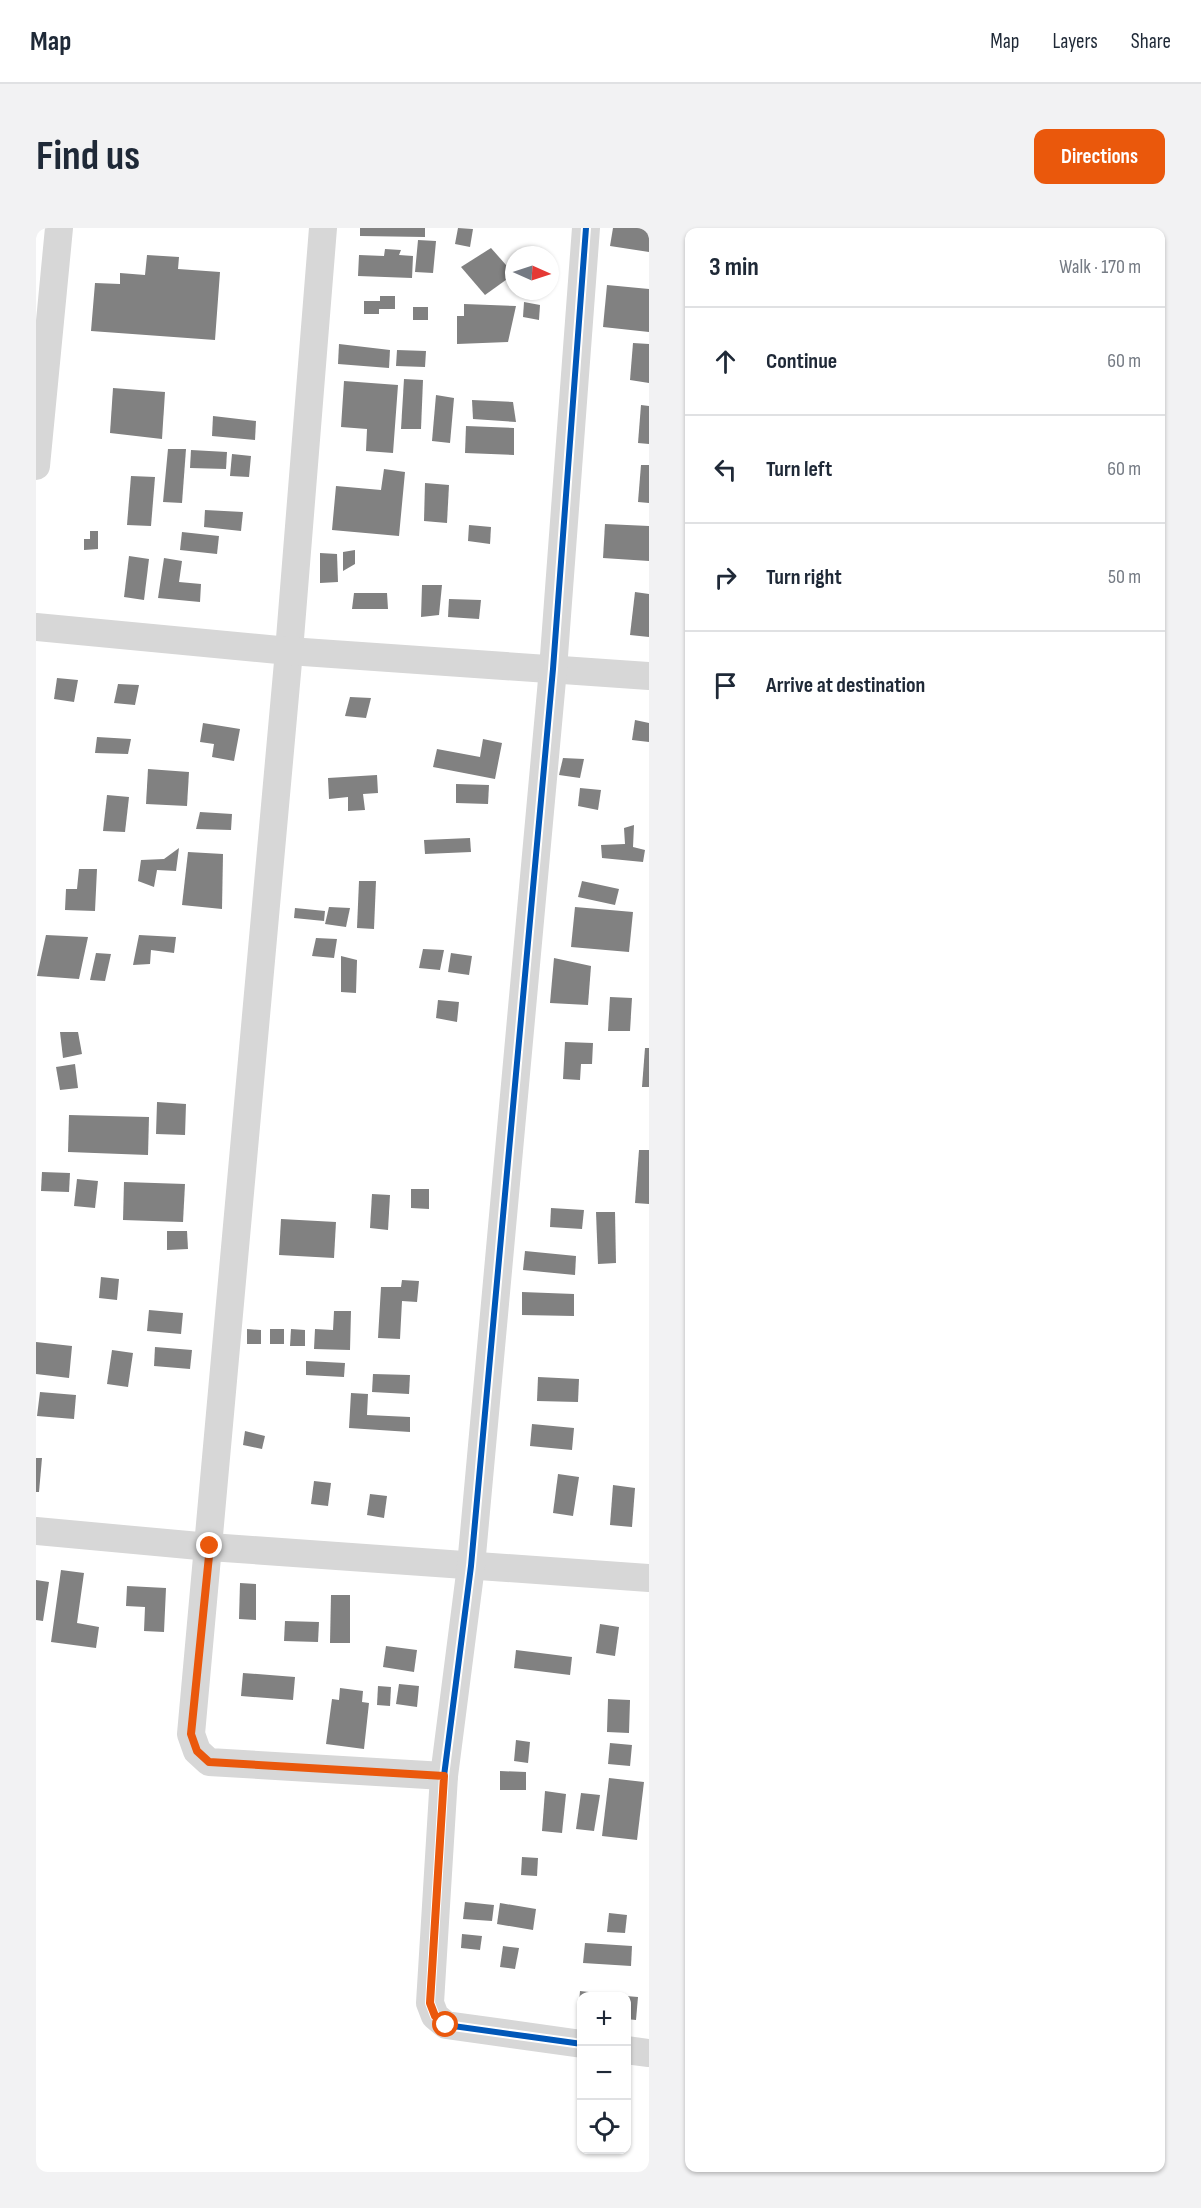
<!DOCTYPE html>
<meta charset="utf-8">
<style>
body{margin:0;font-family:"Sofia Sans Condensed",sans-serif;background:#f2f2f3;color:#1f2937}
.controls{position:absolute;right:18px;bottom:18px;display:grid;overflow:hidden;border-radius:12px;box-shadow:0 2px 4px #0004}
.controls button{width:54px;height:54px;display:grid;place-items:center;padding:0;border:0;border-bottom:2px solid #e0e1e3;background:#fff;color:#1f2937;font:30px sans-serif}
.compass{position:absolute;left:469px;top:18px;width:54px;height:54px;border-radius:50%;background:#fff;box-shadow:0 2px 4px #0004;rotate:93deg}
.stop{position:absolute;width:18px;height:18px;margin:-14px;border:4px solid #ea580c;border-radius:50%;background:#fff}
.stop.end{background:#ea580c;border-color:#fff;box-shadow:0 2px 6px #0008}
.list{margin:0;padding:0;list-style:none}
h2{display:flex;justify-content:space-between;align-items:center;height:78px;margin:0;padding:0 24px;font-size:26px}
h2 small{font-size:20px;font-weight:400;color:#747a83}
.list li{display:grid;grid-template-columns:39px 1fr auto;gap:18px;align-items:center;box-sizing:border-box;height:108px;padding:0 24px;border-top:2px solid #e0e1e3}
.list b{display:block;font-size:22px;white-space:nowrap}
.list em{font-size:20px;font-style:normal;color:#747a83}
.icon{flex:none;width:33px;height:33px;fill:none;stroke:currentColor;stroke-width:2;stroke-linecap:round;stroke-linejoin:round}
.map{position:relative;flex:none;width:613px;height:1944px;overflow:hidden;border-radius:12px}
header{display:flex;align-items:center;gap:36px;box-sizing:border-box;height:84px;padding:0 30px;background:#fff;border-bottom:2px solid #e0e1e3}
header strong{font-size:28px}
nav{display:flex;gap:33px;margin-inline-start:auto;font-size:21px}
.intro{display:flex;align-items:center;justify-content:space-between;box-sizing:border-box;height:144px;padding:0 36px}
h1{margin:0;font-size:42px}
.button{padding:15px 27px;border-radius:12px;background:#ea580c;color:#fff;font-size:21px;font-weight:700}
main{display:flex;gap:36px;padding:0 36px}
aside{flex:1;background:#fff;border-radius:12px;box-shadow:0 2px 4px #0004}
.map>svg:first-child{display:block}
</style>
<header>
<strong>Map</strong>
<nav><a>Map</a><a>Layers</a><a>Share</a></nav>
</header>
<div class="intro"><h1>Find us</h1><a class="button">Directions</a></div>
<main>
<div class="map">
<svg width="613" height="1944" viewBox="0 0 613 1944">
<rect width="100%" height="100%" fill="#fff"/>
<!-- building -->
<g fill="#818181">
<polygon points="324,0 389,0 389,9 324,8"/>
<polygon points="422,0 437,1 434,19 419,16"/>
<polygon points="577,0 613,0 613,24 574,18"/>
<polygon points="382,12 400,13 397,45 379,44"/>
<polygon points="455,20 478,46 449,67 425,39"/>
<polygon points="349,21 365,22 363,27 377,28 376,50 322,48 323,27 348,28"/>
<polygon points="111,27 143,29 142,41 184,44 179,112 55,103 59,55 84,56 84,45 109,47"/>
<polygon points="571,57 613,61 613,104 567,99"/>
<polygon points="344,68 359,68 359,81 343,81 343,86 328,86 328,73 344,73"/>
<polygon points="488,74 504,77 503,92 487,89"/>
<polygon points="428,76 480,78 472,114 421,116 421,88 428,88"/>
<rect x="377" y="79" width="15" height="13"/>
<polygon points="597,115 613,116 613,155 594,152"/>
<polygon points="303,116 354,122 353,140 302,136"/>
<polygon points="361,122 390,123 389,139 360,138"/>
<polygon points="368,151 387,152 385,201 365,201"/>
<polygon points="308,153 362,157 357,225 330,223 331,201 305,199"/>
<polygon points="77,160 129,164 126,211 74,205"/>
<polygon points="400,167 418,170 414,215 396,213"/>
<polygon points="436,172 477,174 480,194 437,191"/>
<polygon points="605,177 613,178 613,216 602,215"/>
<polygon points="177,188 220,193 219,212 176,208"/>
<polygon points="430,198 478,200 478,227 429,225"/>
<polygon points="132,221 150,221 146,275 127,274"/>
<polygon points="155,222 191,224 190,241 154,240"/>
<polygon points="196,226 215,228 213,249 194,248"/>
<polygon points="605,237 613,237 613,275 602,274"/>
<polygon points="348,241 369,244 363,308 296,302 300,258 345,262"/>
<polygon points="95,248 119,249 115,298 91,297"/>
<polygon points="389,255 413,257 411,295 388,293"/>
<polygon points="169,282 207,284 205,303 168,299"/>
<polygon points="569,296 613,298 613,333 567,330"/>
<polygon points="433,297 455,299 454,316 432,313"/>
<polygon points="54,303 62,303 62,321 48,322 48,311 54,311"/>
<polygon points="146,304 183,308 181,326 144,322"/>
<polygon points="319,322 319,336 307,343 307,324"/>
<polygon points="284,325 301,326 302,354 284,355"/>
<polygon points="93,328 113,331 108,372 88,369"/>
<polygon points="128,330 146,333 143,354 165,356 164,374 122,370"/>
<polygon points="386,357 406,357 403,387 385,389"/>
<polygon points="599,364 613,366 613,409 594,407"/>
<polygon points="318,365 351,365 352,381 316,381"/>
<polygon points="413,371 445,372 443,391 412,389"/>
<polygon points="21,450 42,452 38,474 18,471"/>
<polygon points="82,456 103,457 99,477 78,475"/>
<polygon points="314,469 335,470 330,490 309,488"/>
<polygon points="599,492 613,495 613,514 596,512"/>
<polygon points="167,495 204,501 198,533 176,529 178,516 164,514"/>
<polygon points="61,509 95,511 92,526 59,525"/>
<polygon points="447,511 466,515 459,551 397,539 401,521 444,529"/>
<polygon points="527,530 548,531 544,550 523,547"/>
<polygon points="112,541 153,544 151,578 110,576"/>
<polygon points="341,547 342,565 327,566 329,582 312,583 312,569 293,571 292,550"/>
<polygon points="420,556 453,557 452,576 420,575"/>
<polygon points="544,560 565,562 562,582 542,578"/>
<polygon points="71,567 93,569 89,604 67,603"/>
<polygon points="164,584 196,586 195,602 160,601"/>
<polygon points="598,597 597,619 609,622 607,634 566,630 565,617 589,616 588,600"/>
<polygon points="434,610 435,624 389,626 388,612"/>
<polygon points="143,620 140,643 121,642 118,659 102,653 105,632 128,631"/>
<polygon points="152,624 187,626 186,681 146,677"/>
<polygon points="43,641 61,641 59,683 29,682 30,661 41,661"/>
<polygon points="323,653 340,653 338,701 321,700"/>
<polygon points="546,653 583,661 579,677 542,669"/>
<polygon points="293,679 314,680 310,699 289,696"/>
<polygon points="539,679 597,684 593,724 535,719"/>
<polygon points="259,680 289,683 288,693 258,690"/>
<polygon points="10,707 52,709 43,751 1,748"/>
<polygon points="103,707 140,709 138,725 115,722 114,736 97,737"/>
<polygon points="280,710 301,711 298,730 276,728"/>
<polygon points="387,721 408,722 404,742 383,740"/>
<polygon points="60,725 75,726 69,753 54,752"/>
<polygon points="415,725 436,728 433,747 412,744"/>
<polygon points="305,728 321,732 320,765 305,764"/>
<polygon points="518,730 555,738 552,777 514,775"/>
<polygon points="574,769 596,770 594,803 572,803"/>
<polygon points="402,772 423,774 421,794 400,790"/>
<polygon points="24,804 42,804 46,826 27,830"/>
<polygon points="529,814 557,815 556,836 545,836 544,852 527,851"/>
<polygon points="609,820 613,820 613,859 606,859"/>
<polygon points="39,836 42,860 24,862 20,839"/>
<polygon points="121,874 150,876 149,907 120,906"/>
<polygon points="33,887 113,889 112,927 32,924"/>
<polygon points="603,922 613,922 613,976 599,975"/>
<polygon points="6,944 34,945 33,964 5,963"/>
<polygon points="41,951 62,953 59,980 38,978"/>
<polygon points="88,954 149,956 147,994 87,992"/>
<polygon points="375,961 393,961 393,981 375,980"/>
<polygon points="336,966 354,967 352,1002 334,1000"/>
<polygon points="515,980 548,982 546,1001 514,999"/>
<polygon points="560,984 579,984 580,1035 562,1036"/>
<polygon points="245,991 300,994 298,1030 243,1027"/>
<polygon points="131,1003 151,1003 152,1021 131,1022"/>
<polygon points="489,1023 540,1028 539,1047 487,1042"/>
<polygon points="65,1049 83,1051 81,1072 63,1070"/>
<polygon points="366,1052 383,1053 381,1074 366,1073 364,1111 342,1110 345,1059 365,1059"/>
<polygon points="486,1064 538,1066 538,1088 486,1087"/>
<polygon points="113,1082 147,1085 145,1106 111,1103"/>
<polygon points="298,1083 315,1083 314,1122 278,1121 279,1101 297,1102"/>
<polygon points="211,1101 225,1102 225,1116 211,1116"/>
<rect x="234" y="1101" width="14" height="15"/>
<polygon points="255,1101 269,1102 269,1118 254,1118"/>
<polygon points="0,1114 36,1118 33,1150 0,1146"/>
<polygon points="119,1119 156,1122 154,1141 118,1138"/>
<polygon points="76,1122 97,1125 92,1159 71,1156"/>
<polygon points="270,1133 309,1135 308,1149 270,1147"/>
<polygon points="337,1146 374,1147 373,1166 336,1164"/>
<polygon points="502,1149 543,1151 542,1174 501,1173"/>
<polygon points="4,1164 40,1167 38,1191 1,1188"/>
<polygon points="315,1165 332,1166 331,1187 374,1189 374,1204 313,1200"/>
<polygon points="496,1196 538,1200 536,1222 494,1218"/>
<polygon points="209,1203 229,1208 226,1221 207,1217"/>
<polygon points="0,1230 6,1230 3,1264 0,1264"/>
<polygon points="522,1246 543,1249 537,1288 517,1285"/>
<polygon points="278,1253 295,1255 292,1278 275,1276"/>
<polygon points="577,1257 599,1260 596,1299 574,1297"/>
<polygon points="334,1266 351,1268 348,1290 331,1287"/>
<polygon points="25,1342 48,1345 41,1395 63,1399 60,1420 15,1414"/>
<polygon points="0,1352 13,1354 7,1393 0,1392"/>
<polygon points="204,1355 220,1356 220,1392 203,1391"/>
<polygon points="91,1358 130,1360 128,1404 108,1403 109,1379 90,1378"/>
<polygon points="295,1367 314,1367 314,1415 294,1415"/>
<polygon points="249,1393 283,1394 282,1414 248,1413"/>
<polygon points="564,1396 583,1399 579,1428 560,1425"/>
<polygon points="350,1418 381,1422 378,1444 347,1439"/>
<polygon points="480,1422 536,1429 534,1447 478,1440"/>
<polygon points="207,1445 259,1449 257,1472 205,1468"/>
<polygon points="363,1456 383,1458 381,1479 360,1476"/>
<polygon points="342,1458 355,1459 354,1478 341,1477"/>
<polygon points="304,1460 327,1463 326,1474 333,1475 328,1521 290,1516 296,1471 303,1472"/>
<polygon points="572,1471 594,1472 593,1505 571,1504"/>
<polygon points="480,1512 494,1514 492,1535 478,1533"/>
<polygon points="574,1515 596,1517 594,1538 572,1536"/>
<polygon points="464,1543 490,1544 490,1562 464,1562"/>
<polygon points="573,1550 608,1554 601,1612 566,1608"/>
<polygon points="509,1563 530,1566 526,1605 506,1603"/>
<polygon points="545,1565 564,1567 558,1603 540,1601"/>
<polygon points="486,1629 502,1630 501,1648 485,1647"/>
<polygon points="429,1674 458,1677 456,1693 427,1691"/>
<polygon points="464,1675 500,1681 497,1702 461,1696"/>
<polygon points="573,1685 591,1687 589,1705 571,1704"/>
<polygon points="426,1706 446,1708 444,1722 425,1720"/>
<polygon points="549,1715 596,1718 595,1738 547,1735"/>
<polygon points="467,1718 483,1720 479,1741 464,1739"/>
<polygon points="544,1763 580,1767 580,1768 546,1768 546,1786 542,1786"/>
<polygon points="590,1768 602,1769 600,1792 590,1791"/>
</g>
<g fill="none" stroke-linecap="round" stroke-linejoin="round">
<!-- minor -->
<g stroke="#d7d7d7" stroke-width="28">
<polyline points="287,0 253,423 155,1506 161,1523 173,1534 408,1548"/>
<polyline points="0,238 23,0"/>
<polyline points="0,399 253,423 613,448"/>
<polyline points="0,1303 174,1319 613,1350"/>
<polyline points="546,1816 410,1797 399,1788 394,1775 408,1548 435,1338 517,441 550,0"/>
<polyline points="590,1822 613,1825"/>
</g>
<defs>
<polyline id="cycleway" points="546,1816 410,1797 399,1788 394,1775 408,1548 435,1338 517,441 550,0"/>
</defs>
<!-- cycleway casing -->
<use href="#cycleway" stroke="#fff" stroke-width="10"/>
<!-- cycleway -->
<use href="#cycleway" stroke="#0057b8" stroke-width="6"/>
</g>
<g fill="none" stroke-linecap="round" stroke-linejoin="round">
<!-- route -->
<polyline stroke="#ea580c" stroke-width="8" points="174,1318 155,1506 161,1523 173,1534 408,1548 394,1775 399,1788 410,1797"/>
</g>
</svg>
<div class="controls">
<button>+</button>
<button>−</button>
<button><svg class="icon" aria-label="locate" viewBox="0 0 24 24"><circle cx="12" cy="12" r="6"/><path d="M12 2v4M12 18v4M2 12h4M18 12h4"/></svg></button>
</div>
<svg class="compass" viewBox="-18 -18 36 36"><path d="M0-13l5 13h-10z" fill="#e53935"/><path d="M0 13l5-13h-10z" fill="#747a83"/></svg>
<div class="stop" style="left:410px;top:1797px"></div>
<div class="stop end" style="left:174px;top:1318px"></div>
</div>
<aside>
<h2>3 min<small>Walk · 170 m</small></h2>
<ul class="list">
<li><svg class="icon" aria-label="ahead" viewBox="0 0 24 24"><path d="M12 20V5M6 11l6-6 6 6"/></svg><div><b>Continue</b></div><em>60 m</em></li>
<li><svg class="icon" aria-label="left" viewBox="0 0 24 24"><path d="M17 20v-9H6M10 6l-5 5 5 5"/></svg><div><b>Turn left</b></div><em>60 m</em></li>
<li><svg class="icon" aria-label="right" viewBox="0 0 24 24"><path d="M7 20v-9h11M14 6l5 5-5 5"/></svg><div><b>Turn right</b></div><em>50 m</em></li>
<li><svg class="icon" aria-label="arrive" viewBox="0 0 24 24"><path d="M6 21V4h12l-3 4 3 4H6"/></svg><div><b>Arrive at destination</b></div></li>
</ul>
</aside>
</main>
